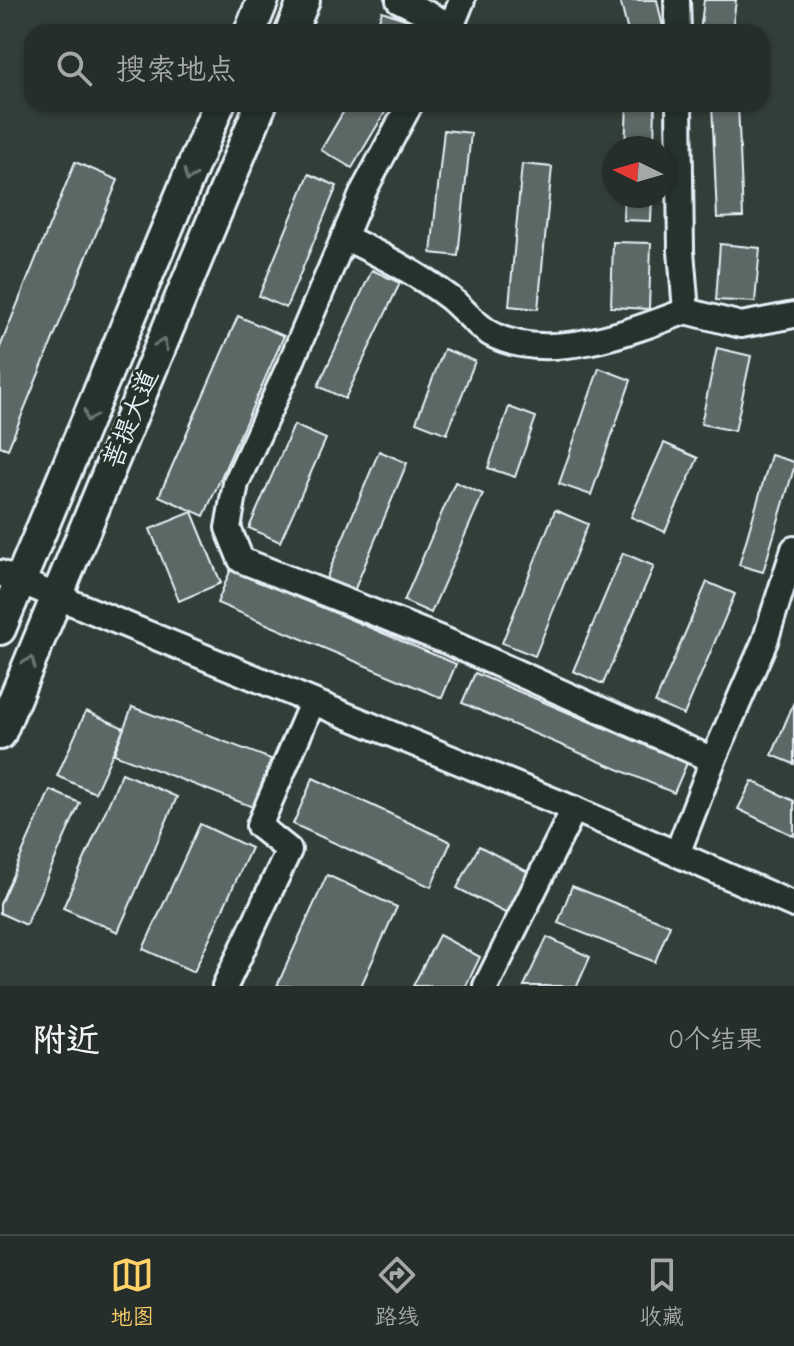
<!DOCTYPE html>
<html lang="zh">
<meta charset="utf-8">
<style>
body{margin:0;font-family:"Comic Neue","LXGW WenKai TC",sans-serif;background:#323a37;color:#f1f3f6}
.compass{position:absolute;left:602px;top:136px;width:72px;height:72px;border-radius:50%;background:#262e2b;box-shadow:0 2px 6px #0004;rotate:275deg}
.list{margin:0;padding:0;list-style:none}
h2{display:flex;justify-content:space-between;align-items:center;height:104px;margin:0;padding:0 32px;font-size:34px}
h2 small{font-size:26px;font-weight:400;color:#a4a8a9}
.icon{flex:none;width:44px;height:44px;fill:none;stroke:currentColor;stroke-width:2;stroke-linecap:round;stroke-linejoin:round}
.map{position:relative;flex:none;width:794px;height:986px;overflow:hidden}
.search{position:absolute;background:#262e2b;box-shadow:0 2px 6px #0004;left:24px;right:24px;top:24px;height:88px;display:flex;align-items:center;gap:20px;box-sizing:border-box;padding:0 28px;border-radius:24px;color:#a4a8a9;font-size:30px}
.sheet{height:248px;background:#262e2b}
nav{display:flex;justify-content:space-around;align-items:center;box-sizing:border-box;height:112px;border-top:2px solid #424a47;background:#262e2b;font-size:22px;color:#a4a8a9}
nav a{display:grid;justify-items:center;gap:4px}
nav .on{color:#ffd166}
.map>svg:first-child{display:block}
</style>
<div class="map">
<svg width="794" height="986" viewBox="0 0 794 986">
<rect width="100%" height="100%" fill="#323e39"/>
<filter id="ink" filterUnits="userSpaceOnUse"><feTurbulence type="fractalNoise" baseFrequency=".0125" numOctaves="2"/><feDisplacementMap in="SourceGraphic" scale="16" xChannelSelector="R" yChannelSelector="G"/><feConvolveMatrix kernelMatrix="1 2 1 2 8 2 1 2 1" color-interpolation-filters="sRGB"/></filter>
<g filter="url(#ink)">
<!-- building -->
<g fill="#5c6865" stroke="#e8f1f8" stroke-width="2">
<polygon points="620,0 657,0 664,32 628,32"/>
<polygon points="704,0 736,0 732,32 700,32"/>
<polygon points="382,11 413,22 409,32 375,32"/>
<polygon points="348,104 390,104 352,168 321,150"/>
<polygon points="627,104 655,104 654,148 625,148"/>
<polygon points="712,104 738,104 743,217 717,218"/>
<polygon points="444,130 471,133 458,256 431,253"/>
<polygon points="75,162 118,180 8,449 0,446 0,347"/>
<polygon points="522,164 552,167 538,309 509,306"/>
<polygon points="309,174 337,186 286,308 259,296"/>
<polygon points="624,196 652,196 651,221 623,220"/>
<polygon points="613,242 651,243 649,309 611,307"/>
<polygon points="720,244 760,248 755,302 716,300"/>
<polygon points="372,270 400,283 345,399 318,386"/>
<polygon points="238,316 284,336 204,516 159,496"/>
<polygon points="717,348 751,356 735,431 701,424"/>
<polygon points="444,349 475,361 447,434 416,422"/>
<polygon points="599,368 631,380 591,495 559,484"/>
<polygon points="509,407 536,417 515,477 488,468"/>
<polygon points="294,425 326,439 280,542 249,528"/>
<polygon points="664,443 698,458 665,532 631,517"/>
<polygon points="379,451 407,463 354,591 326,579"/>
<polygon points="771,455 794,462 794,468 763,572 739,565"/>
<polygon points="455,482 483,494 431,613 404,601"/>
<polygon points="555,510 588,524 535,656 502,643"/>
<polygon points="192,512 221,583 179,601 150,529"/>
<polygon points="623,553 654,566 603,684 573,671"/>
<polygon points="231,569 456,664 442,698 217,603"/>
<polygon points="707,582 735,594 684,715 655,703"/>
<polygon points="475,673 687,763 674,793 462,703"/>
<polygon points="794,702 794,764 772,755"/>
<polygon points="132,707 271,759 253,807 114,754"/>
<polygon points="86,711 124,728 95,793 57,776"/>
<polygon points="122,773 177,797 118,932 63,908"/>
<polygon points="313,778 451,842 431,887 293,824"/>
<polygon points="752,781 794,801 794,836 738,809"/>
<polygon points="50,790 80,803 26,925 0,913 0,904"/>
<polygon points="200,824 251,848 194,972 143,949"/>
<polygon points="479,846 530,873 509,915 457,888"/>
<polygon points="327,875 397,907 361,986 277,986"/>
<polygon points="572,886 670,925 655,962 558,923"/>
<polygon points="439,935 480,957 466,986 413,986"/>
<polygon points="547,937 590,957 577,986 524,986"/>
</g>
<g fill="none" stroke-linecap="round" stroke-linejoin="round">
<defs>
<g id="minor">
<polyline points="399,0 452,26"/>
<polyline points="677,0 678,32"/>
<polyline points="449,32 462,0"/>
<polyline points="410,104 364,190 292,360 236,483 228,528 241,560 446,641 713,760"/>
<polyline points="679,104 681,251 686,311 741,325 794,315"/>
<path d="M344 237C381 255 417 273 450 298 463 309 476 325 491 334 547 364 631 332 686 311"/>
<polyline points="0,573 574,809 794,905"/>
<polyline points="677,854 713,760 765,641 794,549"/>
<polyline points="225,986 289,850 259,826 312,703"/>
<polyline points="486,986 574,809"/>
</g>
<g id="major">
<polyline points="250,32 263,0"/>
<polyline points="291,32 304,0"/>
<polyline points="0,629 219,104"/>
<polyline points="0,734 261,104"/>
</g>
</defs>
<!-- minor casing -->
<use href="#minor" stroke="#e8f1f8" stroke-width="30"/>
<!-- major casing -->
<use href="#major" stroke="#e8f1f8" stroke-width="36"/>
<!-- minor -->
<use href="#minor" stroke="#26332d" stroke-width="24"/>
<!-- major -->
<use href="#major" stroke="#26332d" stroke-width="30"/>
</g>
<!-- one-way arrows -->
<defs><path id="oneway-chevron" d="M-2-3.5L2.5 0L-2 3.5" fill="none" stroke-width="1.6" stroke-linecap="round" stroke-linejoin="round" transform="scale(2)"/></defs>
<g stroke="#6a7674">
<use href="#oneway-chevron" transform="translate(189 176) rotate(113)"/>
<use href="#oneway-chevron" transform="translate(162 344) rotate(-68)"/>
<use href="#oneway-chevron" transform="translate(89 416) rotate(113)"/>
<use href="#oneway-chevron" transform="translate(30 662) rotate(-67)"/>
</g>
</g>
<g text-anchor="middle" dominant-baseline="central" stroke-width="6" stroke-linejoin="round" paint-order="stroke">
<!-- street labels -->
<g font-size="26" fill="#e8f1f8" stroke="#26332d">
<text transform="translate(131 419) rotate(-68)">菩提大道</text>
</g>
</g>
</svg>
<svg class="compass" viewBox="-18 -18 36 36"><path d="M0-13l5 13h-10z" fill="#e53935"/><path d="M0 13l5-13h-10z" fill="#a4a8a9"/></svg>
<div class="search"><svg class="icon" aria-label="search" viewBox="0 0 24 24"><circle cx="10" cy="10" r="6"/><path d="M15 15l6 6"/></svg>搜索地点</div>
</div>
<section class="sheet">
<h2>附近<small>0个结果</small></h2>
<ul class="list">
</ul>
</section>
<nav>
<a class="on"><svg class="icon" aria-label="map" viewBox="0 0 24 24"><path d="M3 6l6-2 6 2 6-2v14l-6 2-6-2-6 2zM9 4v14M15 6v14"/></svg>地图</a>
<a><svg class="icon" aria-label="directions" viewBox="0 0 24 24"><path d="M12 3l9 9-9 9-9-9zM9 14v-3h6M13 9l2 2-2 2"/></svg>路线</a>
<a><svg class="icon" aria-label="saved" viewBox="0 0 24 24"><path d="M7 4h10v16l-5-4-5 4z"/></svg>收藏</a>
</nav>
